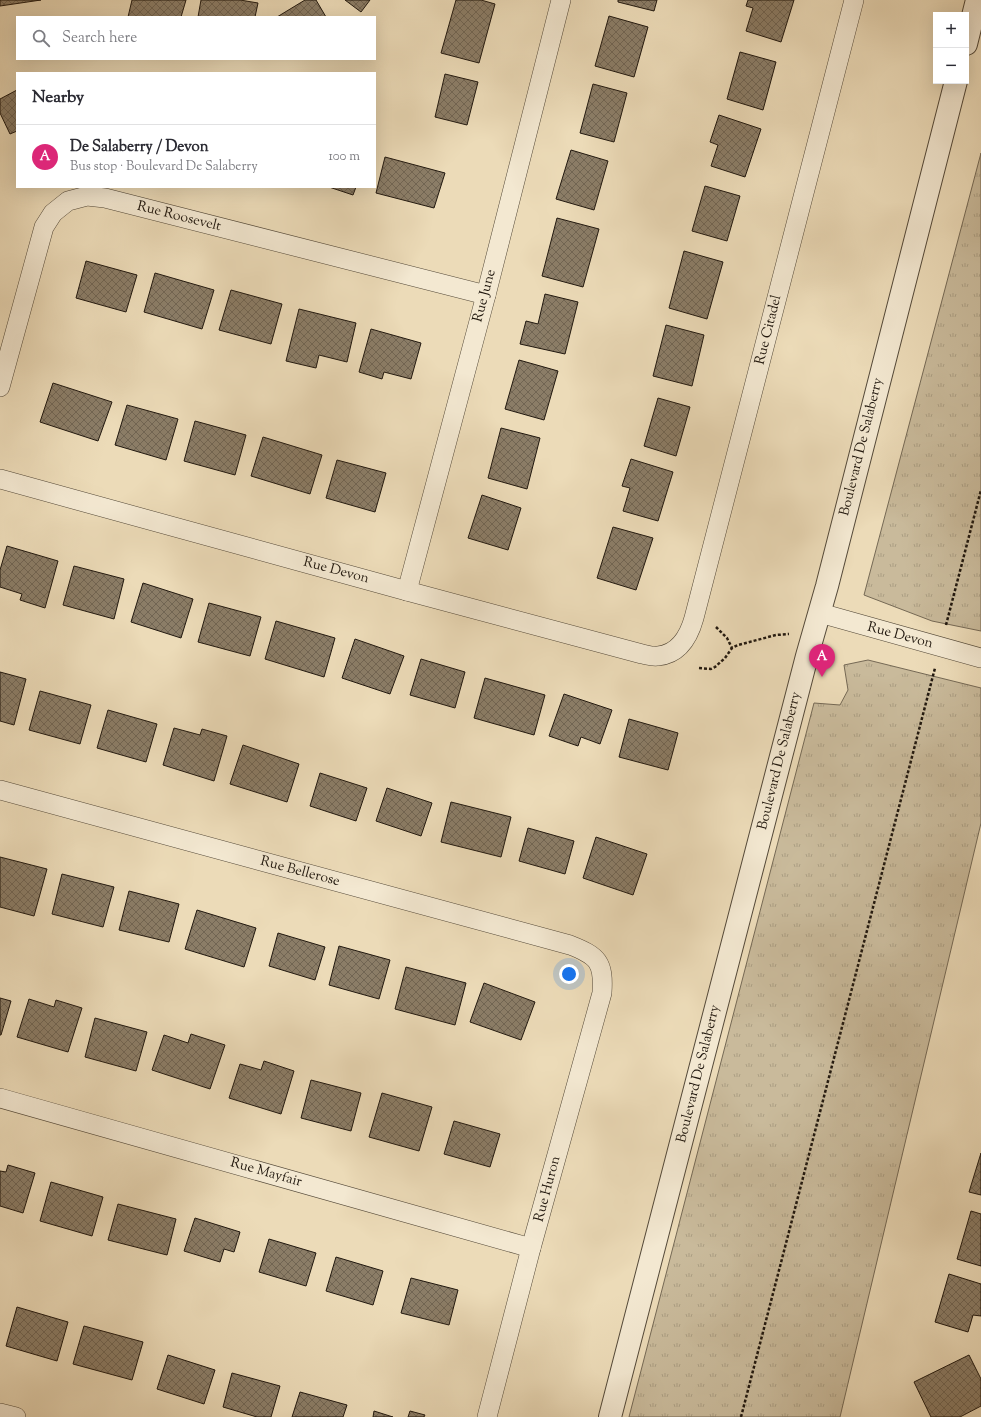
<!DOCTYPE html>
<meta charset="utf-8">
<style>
body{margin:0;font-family:"Sorts Mill Goudy",serif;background:#f2f2f3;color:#2b2b33}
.controls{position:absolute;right:12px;top:12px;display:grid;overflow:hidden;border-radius:0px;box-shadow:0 4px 16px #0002}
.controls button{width:36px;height:36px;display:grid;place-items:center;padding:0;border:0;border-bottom:1px solid #e1e1e2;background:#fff;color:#2b2b33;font:20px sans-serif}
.you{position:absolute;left:569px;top:974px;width:14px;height:14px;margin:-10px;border:3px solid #fff;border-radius:50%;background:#1a73e8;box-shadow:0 0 0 6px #1a73e833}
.badge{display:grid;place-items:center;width:26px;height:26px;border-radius:50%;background:#db2777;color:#fff;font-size:13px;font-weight:700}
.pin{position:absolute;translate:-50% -33px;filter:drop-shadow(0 1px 2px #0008)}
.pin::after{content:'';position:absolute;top:21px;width:14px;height:12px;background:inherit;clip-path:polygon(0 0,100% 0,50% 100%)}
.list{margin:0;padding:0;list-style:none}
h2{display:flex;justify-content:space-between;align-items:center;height:52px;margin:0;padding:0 16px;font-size:17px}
h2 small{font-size:13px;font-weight:400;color:#7c7c81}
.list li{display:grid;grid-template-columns:26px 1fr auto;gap:12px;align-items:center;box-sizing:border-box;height:64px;padding:0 16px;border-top:1px solid #e1e1e2}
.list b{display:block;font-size:15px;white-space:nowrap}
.list p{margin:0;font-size:13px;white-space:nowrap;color:#7c7c81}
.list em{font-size:13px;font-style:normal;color:#7c7c81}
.icon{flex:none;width:22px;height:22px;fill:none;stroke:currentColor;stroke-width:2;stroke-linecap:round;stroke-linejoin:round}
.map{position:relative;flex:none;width:981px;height:1417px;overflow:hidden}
.search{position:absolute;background:#fff;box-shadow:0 4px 16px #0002;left:16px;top:16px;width:360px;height:44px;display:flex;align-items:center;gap:10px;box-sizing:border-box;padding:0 14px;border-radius:0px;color:#7c7c81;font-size:15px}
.panel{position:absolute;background:#fff;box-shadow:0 4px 16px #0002;left:16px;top:72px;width:360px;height:116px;border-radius:0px}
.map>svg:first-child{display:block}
</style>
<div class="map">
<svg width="981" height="1417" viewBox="0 0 981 1417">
<defs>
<pattern id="grass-tufts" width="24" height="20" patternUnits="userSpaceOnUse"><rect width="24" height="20" fill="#c9ba9b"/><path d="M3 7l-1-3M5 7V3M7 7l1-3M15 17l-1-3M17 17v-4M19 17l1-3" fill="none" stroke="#ac9f84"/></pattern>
<pattern id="building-cross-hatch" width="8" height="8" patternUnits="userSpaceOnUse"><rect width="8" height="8" fill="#8b7d67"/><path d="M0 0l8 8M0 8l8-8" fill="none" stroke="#716553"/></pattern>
</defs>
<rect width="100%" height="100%" fill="#ecdbb8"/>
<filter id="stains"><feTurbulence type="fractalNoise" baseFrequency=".005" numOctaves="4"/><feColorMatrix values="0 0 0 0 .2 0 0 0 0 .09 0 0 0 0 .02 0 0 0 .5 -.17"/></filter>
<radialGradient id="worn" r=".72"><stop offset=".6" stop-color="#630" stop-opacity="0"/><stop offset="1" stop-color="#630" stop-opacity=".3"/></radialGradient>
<!-- grass -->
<g fill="url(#grass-tufts)" stroke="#756955">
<polygon points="981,153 981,631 932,621 864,595"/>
<polygon points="868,660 981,688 981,823 840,1417 629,1417 814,703 840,705 848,690 844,665"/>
</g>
<!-- building -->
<g fill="url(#building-cross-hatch)" stroke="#21180f">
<polygon points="0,0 41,0 0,6"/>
<polygon points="132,0 186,0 181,17 128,17"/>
<polygon points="201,0 240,0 258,3 255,17 198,17"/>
<polygon points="305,0 316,0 326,17 277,17"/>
<polygon points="345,0 370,0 361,12"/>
<polygon points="456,0 481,0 495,4 479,63 441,53"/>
<polygon points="618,0 657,0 654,11 618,2"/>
<polygon points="748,0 794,0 781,42 746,31 753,8 746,6"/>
<polygon points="609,16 648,27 634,77 595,66"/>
<polygon points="740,52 776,62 763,110 727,99"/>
<polygon points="445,74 478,82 467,125 435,117"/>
<polygon points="593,84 627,93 614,142 580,133"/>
<polygon points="17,90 17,131 10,134 0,113 0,99"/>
<polygon points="719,115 761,129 745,177 711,166 718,145 710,142"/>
<polygon points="571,150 608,161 594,210 556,199"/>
<polygon points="385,157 445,173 434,208 376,193"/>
<polygon points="705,186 740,196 727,241 692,231"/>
<polygon points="329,187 356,187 353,195"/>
<polygon points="557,218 599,229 583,287 542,276"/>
<polygon points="684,251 723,262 707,319 669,308"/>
<polygon points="86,261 137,275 126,312 76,298"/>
<polygon points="155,273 214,290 202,329 144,312"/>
<polygon points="231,290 282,304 271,344 219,330"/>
<polygon points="545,294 578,302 565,354 520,344 526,321 538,324"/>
<polygon points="299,309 356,323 347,362 319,355 316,368 286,361"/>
<polygon points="666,325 704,335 692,386 653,376"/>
<polygon points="371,329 421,343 411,379 384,372 382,379 359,372"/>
<polygon points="519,360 558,371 544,420 505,409"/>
<polygon points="53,383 112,402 98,441 40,422"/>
<polygon points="658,398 690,407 676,456 644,446"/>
<polygon points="127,405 178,419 166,460 115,445"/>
<polygon points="195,421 246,435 235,475 184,461"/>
<polygon points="501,428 540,438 527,489 488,478"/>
<polygon points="263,437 322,455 310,494 251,476"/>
<polygon points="631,459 673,472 658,521 623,511 630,488 622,486"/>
<polygon points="337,460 386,473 375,512 326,498"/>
<polygon points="482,495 521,508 508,550 468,538"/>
<polygon points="613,527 653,538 636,590 597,578"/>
<polygon points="7,546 58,561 45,608 20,600 22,594 0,587 0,570"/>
<polygon points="74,566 124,579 114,619 63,605"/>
<polygon points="143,583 193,599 181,638 131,622"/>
<polygon points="209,603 261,617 250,656 198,642"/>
<polygon points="276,621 335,638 324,677 265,659"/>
<polygon points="355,639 404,656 390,694 342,678"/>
<polygon points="421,659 465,672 455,708 410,695"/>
<polygon points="0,672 26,679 14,725 0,721"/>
<polygon points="485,678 545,695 534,735 474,718"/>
<polygon points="40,691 91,705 80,744 29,730"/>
<polygon points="564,694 612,710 600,744 581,737 578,746 549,736"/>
<polygon points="108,710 157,724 146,762 97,748"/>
<polygon points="629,719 678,733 668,770 619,757"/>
<polygon points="174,728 200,735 202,729 227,736 214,781 163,765"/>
<polygon points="243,745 299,764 287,802 230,784"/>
<polygon points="320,773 367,788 356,821 310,806"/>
<polygon points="387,788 432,803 421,836 376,821"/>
<polygon points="451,802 511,817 501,857 441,842"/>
<polygon points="528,828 574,841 565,874 519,861"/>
<polygon points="596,837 647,854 633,895 583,878"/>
<polygon points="0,857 47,869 34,916 0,907"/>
<polygon points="62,874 114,887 103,927 52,914"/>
<polygon points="129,891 179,904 169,942 119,930"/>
<polygon points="197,910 256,928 244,967 185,949"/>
<polygon points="278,933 325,947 315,980 269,966"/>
<polygon points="339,946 390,960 379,999 329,985"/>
<polygon points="406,967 466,983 455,1025 395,1009"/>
<polygon points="484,983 535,1002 521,1040 470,1022"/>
<polygon points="0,998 11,1001 1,1035 0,1035"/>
<polygon points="29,999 54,1007 56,1000 82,1008 68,1052 17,1037"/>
<polygon points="95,1018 147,1032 136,1071 85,1057"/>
<polygon points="191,1034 225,1045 210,1089 152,1070 164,1035 188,1043"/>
<polygon points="264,1061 294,1071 281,1114 229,1098 240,1064 261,1070"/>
<polygon points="311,1080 361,1093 351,1131 301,1118"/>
<polygon points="382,1093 432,1107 419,1151 369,1137"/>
<polygon points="454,1121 500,1134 490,1167 444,1154"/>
<polygon points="981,1153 981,1195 969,1192"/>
<polygon points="8,1165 35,1173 23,1213 0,1206 0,1171 6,1172"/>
<polygon points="51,1182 103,1197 92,1236 40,1221"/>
<polygon points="118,1204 176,1219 167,1255 108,1240"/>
<polygon points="971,1211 981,1214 981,1266 957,1259"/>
<polygon points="195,1218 240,1232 234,1252 224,1249 220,1262 184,1251"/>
<polygon points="269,1239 316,1253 306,1286 259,1272"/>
<polygon points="336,1257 383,1271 373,1305 326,1291"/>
<polygon points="949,1274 981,1284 981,1316 973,1315 968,1332 935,1322"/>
<polygon points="411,1278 458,1290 449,1325 401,1313"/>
<polygon points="17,1307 68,1322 57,1361 6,1346"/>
<polygon points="84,1326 143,1342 132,1380 73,1364"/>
<polygon points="168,1355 215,1370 204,1404 157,1389"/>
<polygon points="969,1355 981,1379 981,1406 960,1417 931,1417 914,1382"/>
<polygon points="232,1373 280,1386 271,1417 257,1417 223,1407"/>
<polygon points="300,1392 347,1405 343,1417 292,1417"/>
<polygon points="374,1411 393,1417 373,1417"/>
<polygon points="410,1411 425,1415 424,1417 408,1417"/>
</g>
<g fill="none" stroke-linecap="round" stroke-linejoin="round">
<defs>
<g id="minor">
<polyline points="0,387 44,227 53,213 68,201 87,196 105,198 486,295"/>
<path d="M0 479 407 591 642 654C647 655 653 657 658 656 679 654 689 636 694 618L854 0"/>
<polyline points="407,591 486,295 561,0"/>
<polyline points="820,613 981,658"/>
<path d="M0 790 570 945C598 956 604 962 602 993L531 1248 487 1417"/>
<polyline points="0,1098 531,1248"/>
<polyline points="0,1413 16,1417"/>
</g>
<g id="tertiary">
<polyline points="966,44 977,0"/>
<polyline points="610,1417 807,656 827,586 956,81"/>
</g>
</defs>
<!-- minor casing -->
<use href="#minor" stroke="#544939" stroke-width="20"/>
<!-- tertiary casing -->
<use href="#tertiary" stroke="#544939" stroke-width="24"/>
<!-- path -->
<g stroke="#21180f" stroke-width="2.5" stroke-dasharray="3 2" stroke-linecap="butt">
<polyline points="946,625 981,490"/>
<polyline points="716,627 727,638 732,648"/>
<polyline points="699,668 711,669 715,667 725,658 732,648 738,645 776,635 789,634"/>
<polyline points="741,1417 935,668"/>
</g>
<!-- minor -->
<use href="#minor" stroke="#f3e8d1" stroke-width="19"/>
<!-- tertiary -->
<use href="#tertiary" stroke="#f3e8d1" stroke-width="22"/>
</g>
<g text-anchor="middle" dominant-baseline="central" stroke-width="3" stroke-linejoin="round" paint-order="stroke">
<!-- street labels -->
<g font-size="14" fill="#21180f" stroke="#f3e8d1">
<text transform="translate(179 217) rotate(14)">Rue Roosevelt</text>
<text transform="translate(485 296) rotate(-75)">Rue June</text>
<text transform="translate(769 330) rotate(-76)">Rue Citadel</text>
<text transform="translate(862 447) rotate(-76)">Boulevard De Salaberry</text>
<text transform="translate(336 571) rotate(15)">Rue Devon</text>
<text transform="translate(900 636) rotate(15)">Rue Devon</text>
<text transform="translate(780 761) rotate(-76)">Boulevard De Salaberry</text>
<text transform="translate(300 872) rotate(15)">Rue Bellerose</text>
<text transform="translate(699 1074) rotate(-76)">Boulevard De Salaberry</text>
<text transform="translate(266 1173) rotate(16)">Rue Mayfair</text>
<text transform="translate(548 1189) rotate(-75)">Rue Huron</text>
</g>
</g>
<rect width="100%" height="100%" filter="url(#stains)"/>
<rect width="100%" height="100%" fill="url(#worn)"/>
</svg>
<div class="controls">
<button>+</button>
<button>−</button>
</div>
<div class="you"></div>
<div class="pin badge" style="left:822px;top:677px">A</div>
<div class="search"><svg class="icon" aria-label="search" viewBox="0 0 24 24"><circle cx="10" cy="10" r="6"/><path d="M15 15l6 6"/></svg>Search here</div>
<section class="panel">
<h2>Nearby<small></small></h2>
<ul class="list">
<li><span class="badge">A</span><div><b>De Salaberry / Devon</b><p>Bus stop · Boulevard De Salaberry</p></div><em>100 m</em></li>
</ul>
</section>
</div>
